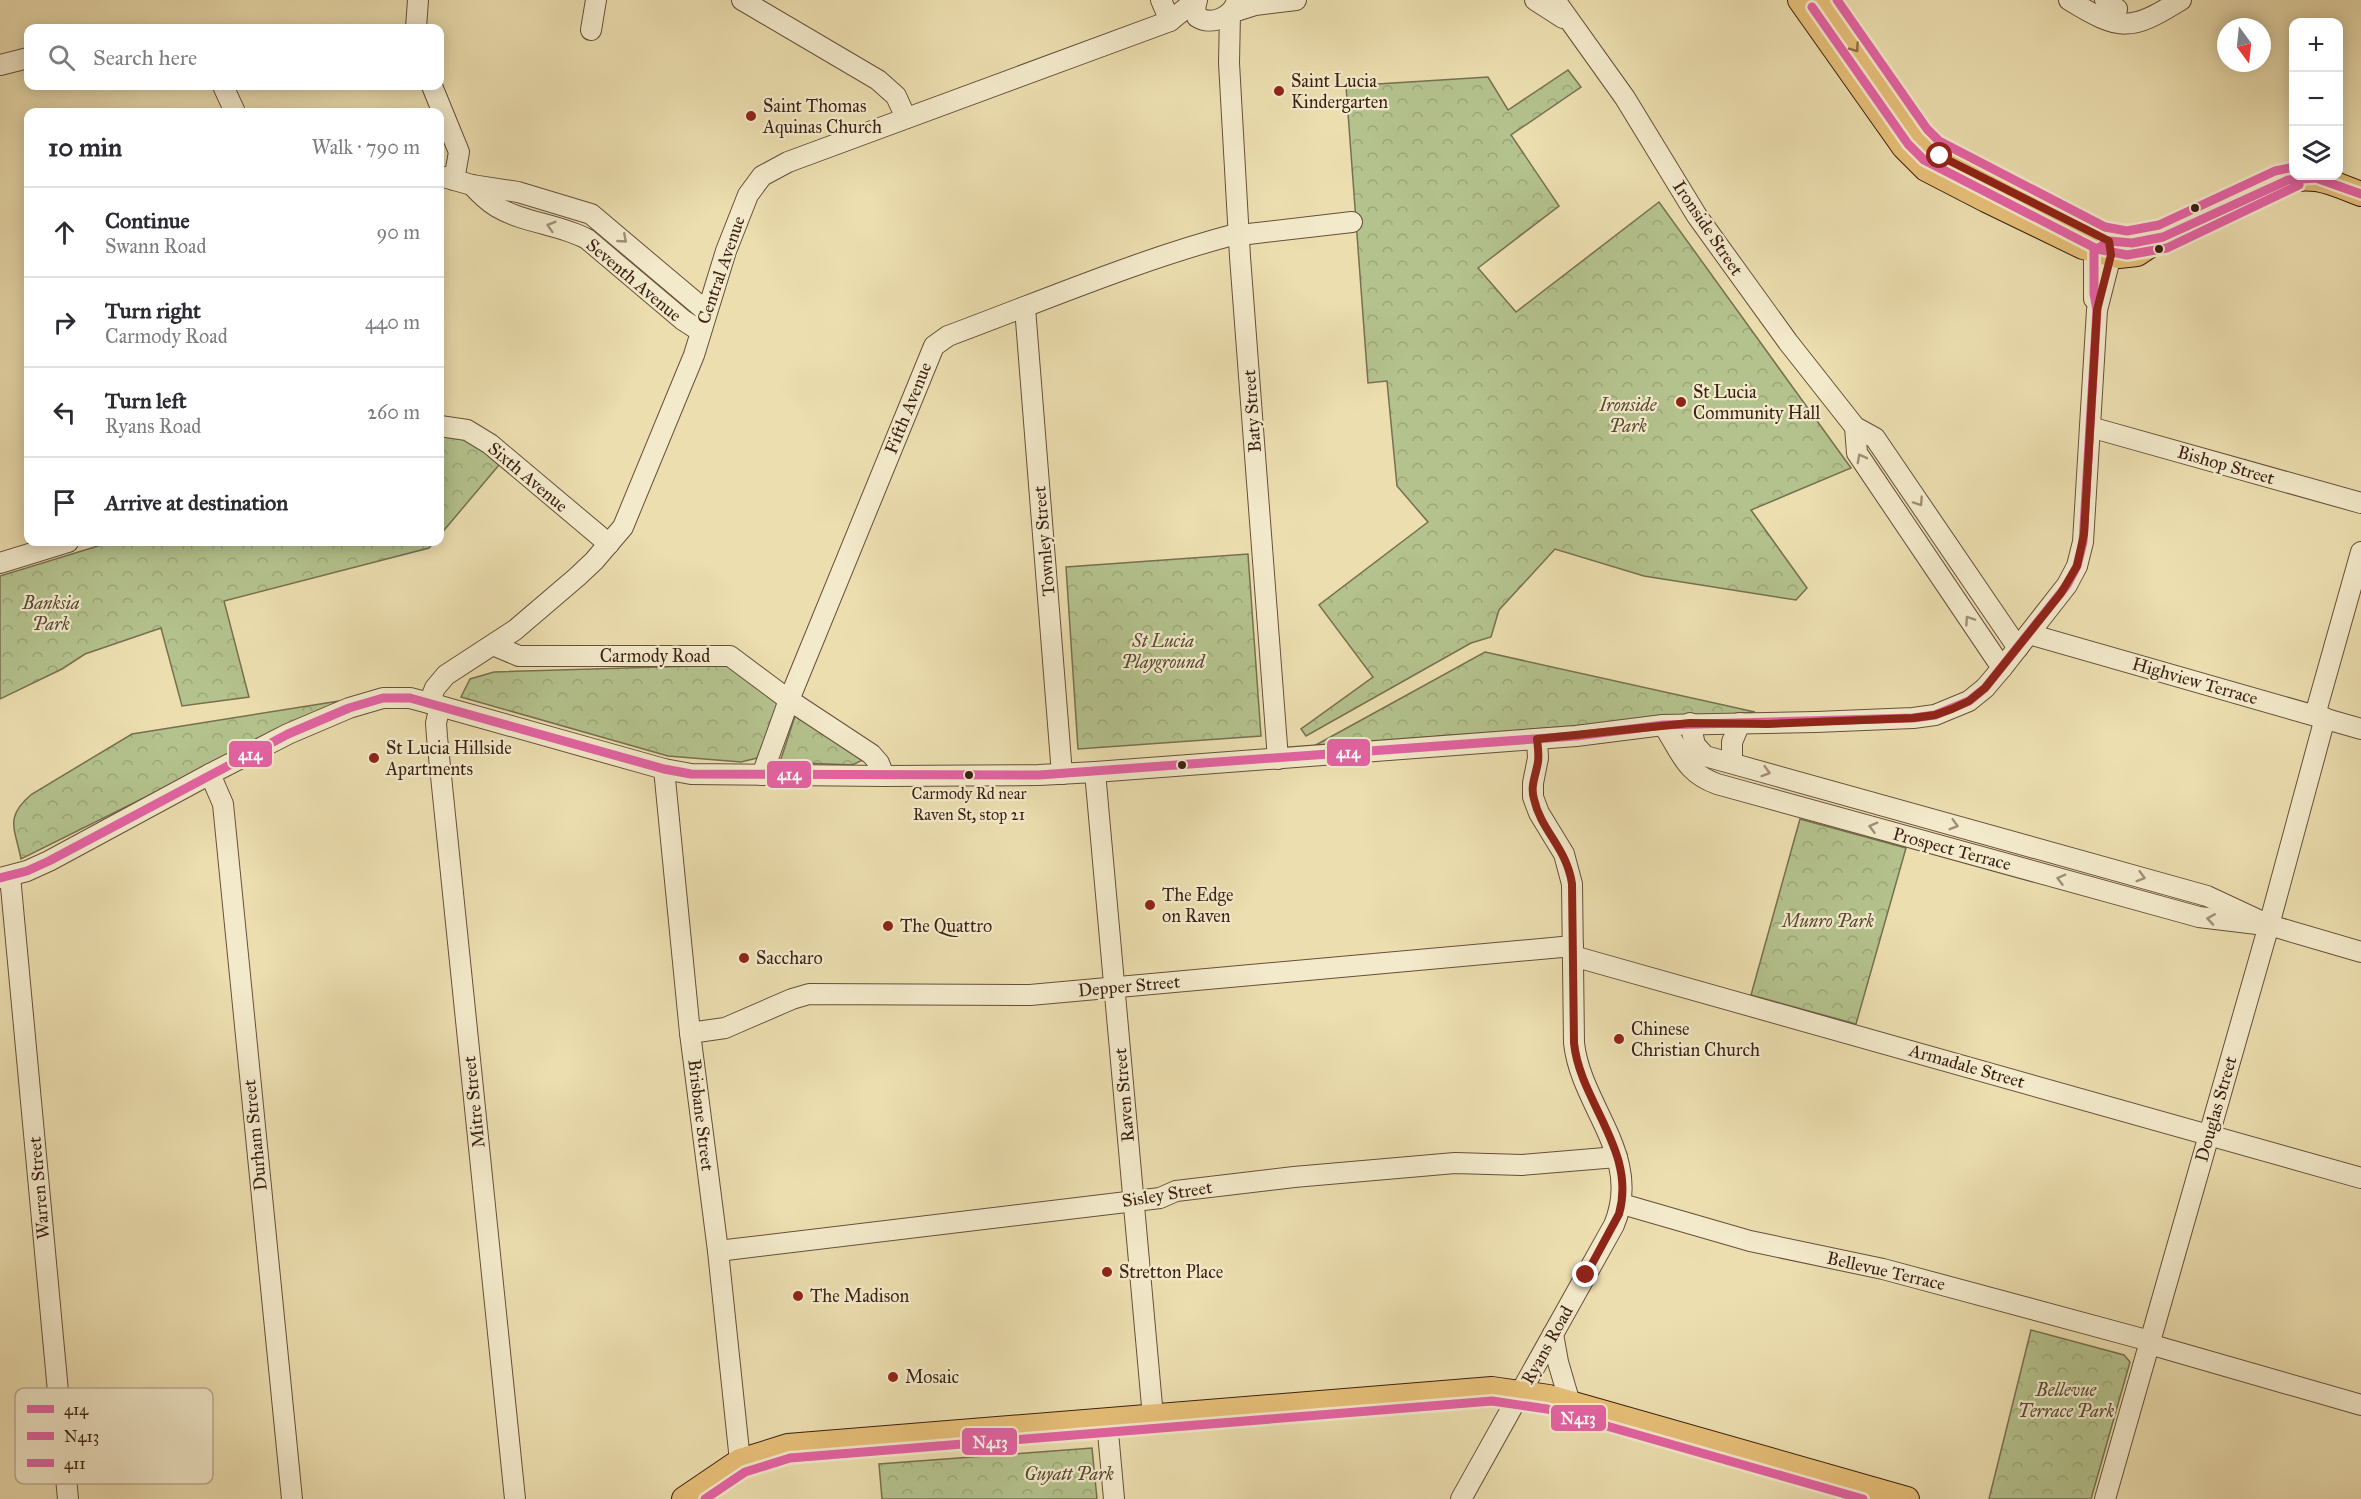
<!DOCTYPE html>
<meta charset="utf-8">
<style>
body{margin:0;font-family:"IM FELL Great Primer",serif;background:#f2f2f3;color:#2b2b33}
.controls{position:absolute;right:18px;top:18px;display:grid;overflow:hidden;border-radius:12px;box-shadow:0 3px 15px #0003}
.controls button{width:54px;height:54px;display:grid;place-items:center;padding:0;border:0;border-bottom:2px solid #e1e1e2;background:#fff;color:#2b2b33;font:30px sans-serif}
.compass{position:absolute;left:2217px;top:18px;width:54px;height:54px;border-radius:50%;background:#fff;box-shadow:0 3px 15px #0003;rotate:165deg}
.stop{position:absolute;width:18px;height:18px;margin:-14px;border:4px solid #8f2418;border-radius:50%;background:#fff}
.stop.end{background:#8f2418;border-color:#fff;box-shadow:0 2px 6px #0008}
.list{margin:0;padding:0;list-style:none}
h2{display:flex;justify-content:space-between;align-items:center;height:78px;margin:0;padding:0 24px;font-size:26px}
h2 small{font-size:20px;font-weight:400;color:#7c7c81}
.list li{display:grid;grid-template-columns:39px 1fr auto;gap:18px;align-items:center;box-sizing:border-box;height:90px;padding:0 24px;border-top:2px solid #e1e1e2}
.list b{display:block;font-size:22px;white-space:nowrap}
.list p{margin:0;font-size:20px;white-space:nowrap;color:#7c7c81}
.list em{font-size:20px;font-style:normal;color:#7c7c81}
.icon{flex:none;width:33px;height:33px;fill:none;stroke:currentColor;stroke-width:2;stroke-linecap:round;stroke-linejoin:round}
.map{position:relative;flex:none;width:2361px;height:1499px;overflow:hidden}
.search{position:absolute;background:#fff;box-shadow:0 3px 15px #0003;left:24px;top:24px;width:420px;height:66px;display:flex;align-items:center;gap:15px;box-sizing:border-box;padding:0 21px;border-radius:12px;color:#7c7c81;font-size:22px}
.panel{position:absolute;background:#fff;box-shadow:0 3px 15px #0003;left:24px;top:108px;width:420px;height:438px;border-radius:12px}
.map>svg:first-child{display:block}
</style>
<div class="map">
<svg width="2361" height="1499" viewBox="0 0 2361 1499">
<defs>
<pattern id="forest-crowns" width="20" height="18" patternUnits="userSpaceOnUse" patternTransform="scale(1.5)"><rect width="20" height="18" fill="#b4c28d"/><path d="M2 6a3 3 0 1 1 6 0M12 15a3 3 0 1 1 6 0" fill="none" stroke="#9ca679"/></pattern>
</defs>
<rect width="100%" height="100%" fill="#ecdeaf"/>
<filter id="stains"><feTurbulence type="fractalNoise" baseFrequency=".00333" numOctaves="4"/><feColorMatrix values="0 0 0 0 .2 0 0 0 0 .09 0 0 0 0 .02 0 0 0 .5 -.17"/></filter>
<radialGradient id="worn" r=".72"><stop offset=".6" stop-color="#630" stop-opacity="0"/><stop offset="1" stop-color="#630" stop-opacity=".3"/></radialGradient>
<!-- forest -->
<g fill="url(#forest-crowns)" stroke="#777050" stroke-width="1.5">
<polygon points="1568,70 1581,87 1511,135 1559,206 1478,268 1516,312 1659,202 1851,468 1751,510 1807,588 1796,600 1644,576 1555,549 1499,610 1491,637 1471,643 1306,736 1301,729 1373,677 1319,605 1428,522 1397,486 1387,381 1368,383 1346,86 1488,77 1508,110"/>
<polygon points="443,437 472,440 499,465 440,535 440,438"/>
<polygon points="111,542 434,542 429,548 224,601 249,697 182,706 161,628 85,654 62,669 0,699 0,576"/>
<polygon points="1248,554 1261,736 1078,749 1066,567"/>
<polygon points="1485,652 1755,712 1314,746"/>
<polygon points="728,665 779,705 757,758 741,762 668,756 461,697 470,679 494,672"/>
<path d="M339 701 21 859C15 828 4 817 32 794L132 734Z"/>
<polygon points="795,716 865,759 852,765 780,762"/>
<polygon points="1800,819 1906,848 1856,1024 1751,995"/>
<polygon points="2031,1330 2124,1355 2130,1362 2091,1499 1989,1499"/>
<polygon points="1092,1448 1097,1499 882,1499 879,1464"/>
</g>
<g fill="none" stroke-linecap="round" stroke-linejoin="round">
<defs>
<g id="minor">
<polyline points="742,0 878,80 896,96 906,118"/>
<polyline points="1161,0 1170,21"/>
<path d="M1197 0 1195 8 1197 17C1212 26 1233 17 1237 0"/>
<polyline points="1535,0 1563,18"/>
<polyline points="1555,0 1625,98 1697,216 1788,342 1855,427 1875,438 2018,648"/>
<path d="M2069 0C2121 32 2131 31 2181 0"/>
<polyline points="2105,0 2117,9 2114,22"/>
<polyline points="1230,13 1229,63 1240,257 1278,759"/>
<polyline points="1230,13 1255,5 1296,0"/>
<polyline points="416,28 418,0"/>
<polyline points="591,30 596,0"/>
<polyline points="0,65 28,58"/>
<polyline points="223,86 235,112"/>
<polyline points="432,86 459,152 454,180"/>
<polyline points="440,176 472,185 518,192 591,214 706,311"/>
<path d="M472 185C479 193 487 201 497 207 524 223 559 224 587 239L683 320 700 331"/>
<polyline points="1240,235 1352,222"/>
<polyline points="2094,251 2094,299"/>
<polyline points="1025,308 1062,774"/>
<polyline points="440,426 467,430 490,444 609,544"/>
<polyline points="1855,427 1857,453 2002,668"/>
<polyline points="2090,427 2361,503"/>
<polyline points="0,563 68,542"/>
<polyline points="2029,634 2361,729"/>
<polyline points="493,645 519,656 730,656 789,700 871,754 879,763 884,776"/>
<polyline points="429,703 435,688 446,675 515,630 577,577 594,561 623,527 694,355 726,251 748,195 762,176 788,162 1170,21 1196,0"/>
<polyline points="440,706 436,723 437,737 515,1499"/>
<polyline points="2315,715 2361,552"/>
<polyline points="1690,723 1695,745 1705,756 2207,896 2269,925 2361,952"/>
<path d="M1663 725C1681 751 1684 772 1717 784L2199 917 2257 924"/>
<polyline points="1732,763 1732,742 1740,723"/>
<polyline points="664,769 690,1033 718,1251 740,1461"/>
<polyline points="1095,772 1153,1417"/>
<polyline points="210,774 223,804 292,1499"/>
<path d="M762 775 789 700 934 346 948 336C1045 300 1140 259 1240 233"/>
<polyline points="10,876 68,1499"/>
<polyline points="0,878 27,871 49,861 210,774 288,734 349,708 383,698 410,698 429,703 664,769 691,774 884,776 1039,775 1095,772 1576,736 1663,725 1816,722 1913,718 1935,715 1969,701 1985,688 2002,668 2067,585 2077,566 2083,542 2097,310 2111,255"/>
<polyline points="1573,956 2361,1178"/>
<polyline points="690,1033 725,1028 792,999 809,994 1030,995 1573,946"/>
<polyline points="1622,1204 1750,1241 1883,1269 2150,1341"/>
<polyline points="718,1251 1160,1198 1176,1191 1294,1177 1455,1163 1522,1165 1617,1157"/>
<polyline points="1553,1334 1558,1362 1570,1403"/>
<polyline points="2149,1344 2361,1405"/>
<polyline points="1107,1421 1114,1499"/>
<path d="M1461 1499 1614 1225C1643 1156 1581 1107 1574 1043L1572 884 1564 854 1539 813 1533 797V783L1538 758 1537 739"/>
<polyline points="2105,1499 2269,925 2325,718"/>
</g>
<g id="major">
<polyline points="1800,0 1904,147 1926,169 1986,200 2083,247 2119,256 2137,254 2163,237 2294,174"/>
<polyline points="1822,0 1918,137 1932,151 2086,231"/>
<path d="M2280 182C2315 173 2329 182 2361 194"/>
<polyline points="684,1499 740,1461 788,1446 1492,1389 1549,1397 1907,1499"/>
</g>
</defs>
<!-- minor casing -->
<use href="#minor" stroke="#664f3a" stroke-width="22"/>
<!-- major casing -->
<use href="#major" stroke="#3a1f13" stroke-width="26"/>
<!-- minor -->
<use href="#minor" stroke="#f3eacb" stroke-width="20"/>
<!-- major -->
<use href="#major" stroke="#e6bf78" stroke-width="24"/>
<defs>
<polyline id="bus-1" points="0,878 27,871 49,861 288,734 349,708 383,698 410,698 664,769 691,774 1039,775 1576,736 1663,725 1913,718 1935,715 1969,701 1985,688 2067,585 2077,566 2083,542 2097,310 2094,294 2094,251 2109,241 2132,243 2163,237 2288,180 2316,178 2361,194"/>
<g id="bus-2">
<polyline points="1812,7 1908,144 1924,160 2097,249 2127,255 2167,248 2299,185"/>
<polyline points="705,1499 745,1472 790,1458 1492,1401 1547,1409 1863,1499"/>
</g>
<polyline id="bus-3" points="1837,0 1927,129 1939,141 2105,227 2127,231 2159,225 2275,171 2294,167"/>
</defs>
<!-- bus-1 casing -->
<use href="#bus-1" stroke="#f3eacb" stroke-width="14"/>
<!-- bus-2 casing -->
<use href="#bus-2" stroke="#f3eacb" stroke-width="14"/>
<!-- bus-3 casing -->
<use href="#bus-3" stroke="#f3eacb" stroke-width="14"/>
<!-- bus-1 -->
<use href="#bus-1" stroke="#e463a4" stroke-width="9"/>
<!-- bus-2 -->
<use href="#bus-2" stroke="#e463a4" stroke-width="9"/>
<!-- bus-3 -->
<use href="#bus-3" stroke="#e463a4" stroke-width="9"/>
</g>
<!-- one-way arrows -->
<defs><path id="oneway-chevron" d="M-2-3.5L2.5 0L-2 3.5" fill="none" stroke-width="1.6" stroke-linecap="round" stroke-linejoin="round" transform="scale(1.5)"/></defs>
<use stroke="#906f46" href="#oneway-chevron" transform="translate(1855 48) rotate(55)"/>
<g stroke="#a08f78">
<use href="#oneway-chevron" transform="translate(551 226) rotate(-163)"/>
<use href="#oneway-chevron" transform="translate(623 239) rotate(41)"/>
<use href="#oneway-chevron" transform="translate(1861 458) rotate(-118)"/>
<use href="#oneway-chevron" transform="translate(1919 502) rotate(56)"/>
<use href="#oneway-chevron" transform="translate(1969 620) rotate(-124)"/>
<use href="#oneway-chevron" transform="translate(1766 772) rotate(16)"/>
<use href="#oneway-chevron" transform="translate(1954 825) rotate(16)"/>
<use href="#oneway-chevron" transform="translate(1873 827) rotate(-165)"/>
<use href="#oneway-chevron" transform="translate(2141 877) rotate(16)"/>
<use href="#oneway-chevron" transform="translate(2061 879) rotate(-165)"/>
<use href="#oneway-chevron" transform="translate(2211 919) rotate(-171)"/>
</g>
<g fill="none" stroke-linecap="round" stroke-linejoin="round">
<!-- route -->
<path stroke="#8f2418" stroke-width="8" d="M1586 1275 1619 1214C1637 1151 1580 1102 1574 1043L1572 884C1567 848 1541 831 1534 799 1530 786 1536 775 1538 762 1539 755 1538 747 1537 739L1690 723 1768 724 1913 718 1935 715 1952 709 1969 701 1985 688 2061 593 2077 566 2084 534 2097 310 2111 255 2109 241 1940 156"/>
</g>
<!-- markers -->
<g fill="#8f2418" stroke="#f3eacb" stroke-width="2">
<circle cx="1279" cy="91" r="6"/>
<circle cx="751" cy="116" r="6"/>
<circle cx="1681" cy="402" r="6"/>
<circle cx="374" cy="758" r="6"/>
<circle cx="1150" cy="905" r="6"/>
<circle cx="888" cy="926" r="6"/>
<circle cx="744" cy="958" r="6"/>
<circle cx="1619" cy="1039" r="6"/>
<circle cx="1107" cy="1272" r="6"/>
<circle cx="798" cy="1296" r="6"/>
<circle cx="893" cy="1377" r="6"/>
</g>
<g fill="#3a1f13" stroke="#f3eacb" stroke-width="2">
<circle cx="2195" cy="208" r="5"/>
<circle cx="2159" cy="249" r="5"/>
<circle cx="1182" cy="765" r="5"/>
<circle cx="969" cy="775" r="5"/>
</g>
<g text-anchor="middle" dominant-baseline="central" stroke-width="4.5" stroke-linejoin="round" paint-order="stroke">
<!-- bus labels -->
<g font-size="16" fill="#3a1f13" stroke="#f3eacb">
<text x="969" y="793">Carmody Rd near<tspan x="969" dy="21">Raven St, stop 21</tspan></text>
</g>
<!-- poi labels -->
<g font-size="18" fill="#3a1f13" stroke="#f3eacb" text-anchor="start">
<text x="1291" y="81">Saint Lucia<tspan x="1291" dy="21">Kindergarten</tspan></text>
<text x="763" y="106">Saint Thomas<tspan x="763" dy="21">Aquinas Church</tspan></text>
<text x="1693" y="392">St Lucia<tspan x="1693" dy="21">Community Hall</tspan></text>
<text x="386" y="748">St Lucia Hillside<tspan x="386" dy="21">Apartments</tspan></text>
<text x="1162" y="895">The Edge<tspan x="1162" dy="21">on Raven</tspan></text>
<text x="900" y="926">The Quattro</text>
<text x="756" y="958">Saccharo</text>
<text x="1631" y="1029">Chinese<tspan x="1631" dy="21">Christian Church</tspan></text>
<text x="1119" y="1272">Stretton Place</text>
<text x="810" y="1296">The Madison</text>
<text x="905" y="1377">Mosaic</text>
</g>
<!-- street labels -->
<g font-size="18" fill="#3a1f13" stroke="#f3eacb">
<text transform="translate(1708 228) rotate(56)">Ironside Street</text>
<text transform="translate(721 270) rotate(-71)">Central Avenue</text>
<text transform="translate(634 280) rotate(40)">Seventh Avenue</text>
<text transform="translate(908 408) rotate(-68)">Fifth Avenue</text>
<text transform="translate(1252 411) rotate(-94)">Baty Street</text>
<text transform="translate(2226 465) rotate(16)">Bishop Street</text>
<text transform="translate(528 477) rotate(40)">Sixth Avenue</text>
<text transform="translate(1044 541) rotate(-95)">Townley Street</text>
<text x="655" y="656">Carmody Road</text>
<text transform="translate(2195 681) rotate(16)">Highview Terrace</text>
<text transform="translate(1952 849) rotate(15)">Prospect Terrace</text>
<text transform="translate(1129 986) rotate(-5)">Depper Street</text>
<text transform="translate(1967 1066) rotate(16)">Armadale Street</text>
<text transform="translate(1124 1095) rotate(-95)">Raven Street</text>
<text transform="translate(474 1102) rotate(-96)">Mitre Street</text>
<text transform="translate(2216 1109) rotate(-74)">Douglas Street</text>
<text transform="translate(701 1115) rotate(83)">Brisbane Street</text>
<text transform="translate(255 1135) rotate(-96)">Durham Street</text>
<text transform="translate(39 1188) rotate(-95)">Warren Street</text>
<text transform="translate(1167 1194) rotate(-9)">Sisley Street</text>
<text transform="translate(1886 1271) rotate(13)">Bellevue Terrace</text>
<text transform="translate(1547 1345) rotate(-61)">Ryans Road</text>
</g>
<!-- park labels -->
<g font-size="18" font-style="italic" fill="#584832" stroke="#f3eacb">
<text x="1628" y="405">Ironside<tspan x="1628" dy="21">Park</tspan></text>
<text x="51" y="603">Banksia<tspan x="51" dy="21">Park</tspan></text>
<text x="1163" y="641">St Lucia<tspan x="1163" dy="21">Playground</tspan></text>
<text x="1828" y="921">Munro Park</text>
<text x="2066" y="1390">Bellevue<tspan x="2066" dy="21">Terrace Park</tspan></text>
<text x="1069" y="1474">Guyatt Park</text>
</g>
</g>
<!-- legend -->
<rect x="15" y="1388" width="198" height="96" rx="9" fill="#f3eacb" stroke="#bcad94" stroke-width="1.5"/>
<rect x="27" y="1405" width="27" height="8" fill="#e463a4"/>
<rect x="27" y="1432" width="27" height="8" fill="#e463a4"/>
<rect x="27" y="1459" width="27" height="8" fill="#e463a4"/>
<g font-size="16" fill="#3a1f13">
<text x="64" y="1415">414</text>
<text x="64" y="1442">N413</text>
<text x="64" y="1469">411</text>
</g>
<g stroke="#f3eacb" stroke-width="2">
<rect x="1326" y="738" width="45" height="29" rx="6" fill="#e463a4"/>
<rect x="228" y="740" width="45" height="28" rx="6" fill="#e463a4"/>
<rect x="766" y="760" width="46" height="29" rx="6" fill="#e463a4"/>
<rect x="1550" y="1404" width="57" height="28" rx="6" fill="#e463a4"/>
<rect x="961" y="1427" width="57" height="29" rx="6" fill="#e463a4"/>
</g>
<g font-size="16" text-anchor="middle" font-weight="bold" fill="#fff">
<text x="1348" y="758">414</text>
<text x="250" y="760">414</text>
<text x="789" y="780">414</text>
<text x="1578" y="1424">N413</text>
<text x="990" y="1448">N413</text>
</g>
<rect width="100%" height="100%" filter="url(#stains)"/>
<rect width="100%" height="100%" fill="url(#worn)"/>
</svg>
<div class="controls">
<button>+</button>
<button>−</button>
<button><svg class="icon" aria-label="layers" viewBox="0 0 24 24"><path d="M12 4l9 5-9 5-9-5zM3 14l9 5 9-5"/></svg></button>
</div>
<svg class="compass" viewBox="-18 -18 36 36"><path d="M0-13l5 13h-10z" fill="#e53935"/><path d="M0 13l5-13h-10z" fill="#7c7c81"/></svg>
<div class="stop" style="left:1940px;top:156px"></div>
<div class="stop end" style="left:1586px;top:1275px"></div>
<div class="search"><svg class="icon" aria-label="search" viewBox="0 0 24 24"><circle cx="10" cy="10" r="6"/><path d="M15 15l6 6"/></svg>Search here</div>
<section class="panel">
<h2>10 min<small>Walk · 790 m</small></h2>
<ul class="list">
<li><svg class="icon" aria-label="ahead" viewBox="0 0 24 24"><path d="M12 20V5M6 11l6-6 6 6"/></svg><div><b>Continue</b><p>Swann Road</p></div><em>90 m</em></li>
<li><svg class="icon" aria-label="right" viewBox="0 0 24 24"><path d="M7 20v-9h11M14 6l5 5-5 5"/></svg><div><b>Turn right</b><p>Carmody Road</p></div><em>440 m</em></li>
<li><svg class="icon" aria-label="left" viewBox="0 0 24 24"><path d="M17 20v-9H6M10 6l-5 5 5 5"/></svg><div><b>Turn left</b><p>Ryans Road</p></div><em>260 m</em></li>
<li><svg class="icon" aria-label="arrive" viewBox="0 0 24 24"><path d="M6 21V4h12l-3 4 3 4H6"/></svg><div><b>Arrive at destination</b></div></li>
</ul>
</section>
</div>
